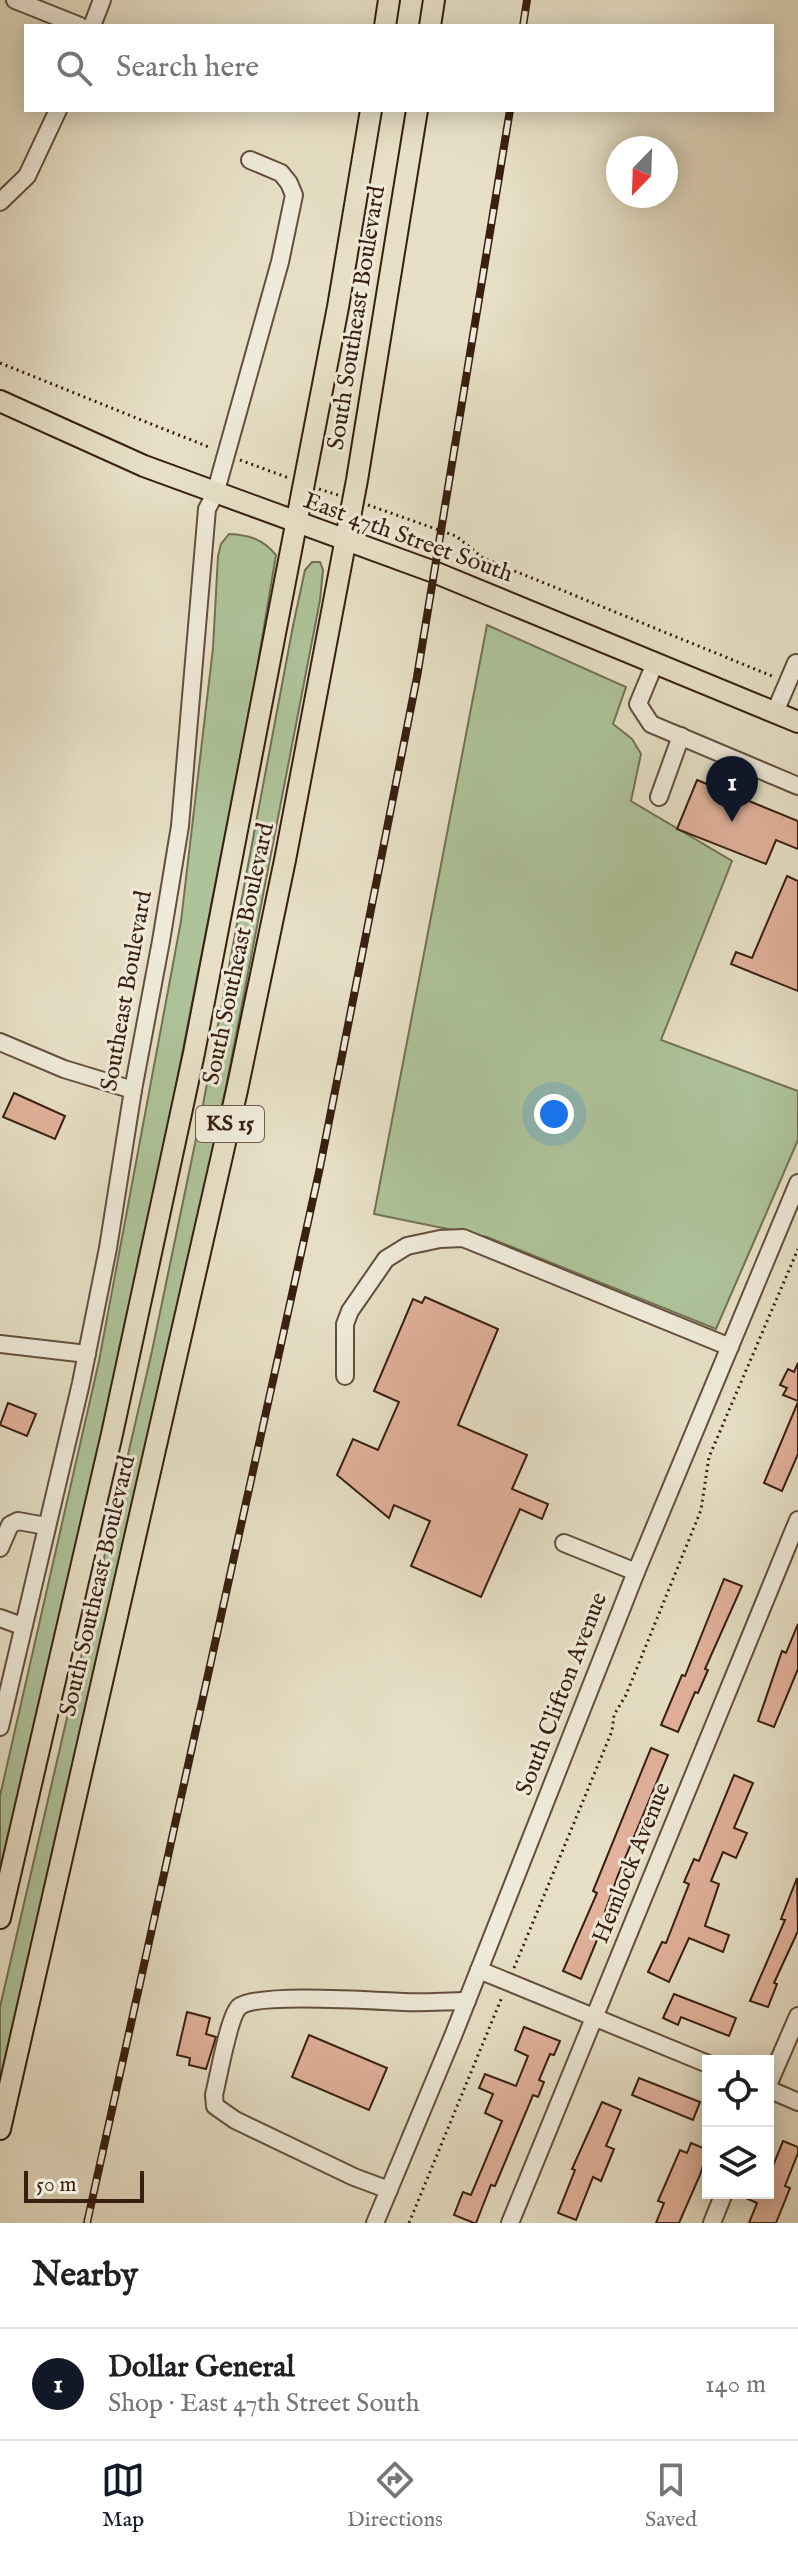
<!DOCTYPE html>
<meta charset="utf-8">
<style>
body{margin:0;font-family:"IM FELL English",serif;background:#f6f6f6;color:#202124}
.controls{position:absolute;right:24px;bottom:24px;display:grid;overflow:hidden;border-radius:0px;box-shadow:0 4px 20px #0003}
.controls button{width:72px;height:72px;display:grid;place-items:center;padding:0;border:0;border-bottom:2px solid #e0e0e0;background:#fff;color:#202124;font:40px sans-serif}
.compass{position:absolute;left:606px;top:136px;width:72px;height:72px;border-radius:50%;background:#fff;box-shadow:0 4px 20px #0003;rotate:203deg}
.scale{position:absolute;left:24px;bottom:20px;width:120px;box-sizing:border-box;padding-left:8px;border:4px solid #381f10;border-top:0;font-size:22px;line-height:28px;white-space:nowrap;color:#381f10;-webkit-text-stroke:6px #efead9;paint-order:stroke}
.you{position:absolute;left:554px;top:1114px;width:28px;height:28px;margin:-20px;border:6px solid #fff;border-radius:50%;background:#1a73e8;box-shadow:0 0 0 12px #1a73e833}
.badge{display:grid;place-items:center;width:52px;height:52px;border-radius:50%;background:#111827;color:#fff;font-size:26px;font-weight:700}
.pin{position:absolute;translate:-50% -66px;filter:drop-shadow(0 2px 4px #0008)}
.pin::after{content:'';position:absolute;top:42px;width:28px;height:24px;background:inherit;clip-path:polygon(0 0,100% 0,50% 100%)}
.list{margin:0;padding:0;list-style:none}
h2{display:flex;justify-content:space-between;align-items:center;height:104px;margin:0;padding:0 32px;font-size:34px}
h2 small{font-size:26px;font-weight:400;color:#757577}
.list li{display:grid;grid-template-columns:52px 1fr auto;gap:24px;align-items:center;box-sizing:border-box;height:112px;padding:0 32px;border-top:2px solid #e0e0e0}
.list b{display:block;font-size:30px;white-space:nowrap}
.list p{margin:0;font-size:26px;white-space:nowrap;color:#757577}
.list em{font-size:26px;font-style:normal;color:#757577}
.icon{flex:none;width:44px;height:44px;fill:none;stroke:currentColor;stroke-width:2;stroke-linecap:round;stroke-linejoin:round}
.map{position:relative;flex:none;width:798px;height:2223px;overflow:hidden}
.search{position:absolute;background:#fff;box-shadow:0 4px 20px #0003;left:24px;right:24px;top:24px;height:88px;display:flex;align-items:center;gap:20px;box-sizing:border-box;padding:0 28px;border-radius:0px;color:#757577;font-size:30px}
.sheet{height:216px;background:#fff}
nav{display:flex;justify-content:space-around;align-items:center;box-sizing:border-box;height:112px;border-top:2px solid #e0e0e0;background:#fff;font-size:22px;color:#757577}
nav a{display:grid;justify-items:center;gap:4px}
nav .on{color:#111827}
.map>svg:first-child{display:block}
</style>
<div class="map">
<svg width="798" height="2223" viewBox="0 0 798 2223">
<rect width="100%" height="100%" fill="#e6dfc5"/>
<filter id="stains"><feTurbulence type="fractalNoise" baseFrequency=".0025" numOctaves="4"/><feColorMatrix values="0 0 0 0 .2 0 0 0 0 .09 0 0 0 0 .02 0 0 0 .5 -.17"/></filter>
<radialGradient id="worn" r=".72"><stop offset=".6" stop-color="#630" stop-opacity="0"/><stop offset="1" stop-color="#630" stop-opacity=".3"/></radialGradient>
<!-- green -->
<g fill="#aec39a" stroke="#737155" stroke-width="2">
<path d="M229 534C249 535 263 539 276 555L255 681 161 1162 81 1528 0 1872V1796L99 1361 181 921 213 648 218 556 221 544Z"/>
<polygon points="312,562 320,562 323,570 320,600 226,1087 176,1325 0,2085 0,2007 152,1351 202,1110 293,626 305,570"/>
<polygon points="487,625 626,687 613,724 632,739 641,754 631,801 732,861 661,1040 798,1091 798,1140 716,1329 487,1237 374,1214"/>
</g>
<!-- building -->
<g fill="#e2b29c" stroke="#381f10" stroke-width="2">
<polygon points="697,780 798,821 798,849 776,840 766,864 677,829"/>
<polygon points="787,876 798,881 798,991 731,964 736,952 752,958"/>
<polygon points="14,1093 65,1116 55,1139 3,1117"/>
<polygon points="425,1297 498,1329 458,1425 527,1455 512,1489 548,1504 542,1519 520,1509 481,1597 411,1566 430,1521 394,1505 389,1518 337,1475 353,1439 378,1450 399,1402 374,1391 413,1299 422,1303"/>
<polygon points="798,1363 798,1401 783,1395 787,1388 780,1385 788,1369 794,1372"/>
<polygon points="798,1402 798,1454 782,1491 764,1483"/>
<polygon points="8,1403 36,1414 27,1436 0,1425"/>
<polygon points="724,1579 742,1586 705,1669 708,1670 698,1693 695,1692 678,1732 661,1725 682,1675 685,1676"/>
<polygon points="798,1624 798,1669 774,1727 758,1721 782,1651 786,1653"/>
<polygon points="651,1748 668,1755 618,1875 603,1917 606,1918 581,1979 563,1971 597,1893 593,1891"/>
<polygon points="734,1775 753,1783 734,1828 747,1833 736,1858 723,1852 711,1881 719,1884 705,1926 729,1935 723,1952 689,1938 669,1982 648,1972 662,1942 666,1943 689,1884 684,1882 694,1859 699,1861"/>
<polygon points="797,1878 798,1931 774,1983 777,1984 768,2007 750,2001 785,1920 781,1919"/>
<polygon points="674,1994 736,2018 729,2036 681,2017 678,2025 663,2018"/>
<polygon points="187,2012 210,2018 206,2034 216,2037 206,2069 189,2065 190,2058 177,2055"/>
<polygon points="524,2027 560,2041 554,2055 550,2054 539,2080 544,2082 538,2097 533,2095 495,2186 491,2185 476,2223 474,2223 454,2215 463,2192 471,2195 502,2121 485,2113 493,2094 479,2088 485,2074 516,2086 528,2056 515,2050"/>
<polygon points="309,2035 387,2068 369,2110 292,2077"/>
<polygon points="639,2078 700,2102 693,2120 632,2095"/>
<polygon points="602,2102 621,2110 606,2146 614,2149 601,2181 593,2177 576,2220 558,2213 575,2170 572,2169"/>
<polygon points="783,2141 798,2147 798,2153 785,2186 790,2188 776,2223 749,2223 757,2203 735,2193 768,2193 768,2178"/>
<polygon points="691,2143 708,2150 700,2175 679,2223 656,2223 664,2203 658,2201 668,2178 680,2150 687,2153"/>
</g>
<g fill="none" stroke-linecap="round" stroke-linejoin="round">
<defs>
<g id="minor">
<polyline points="15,0 80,26"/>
<polyline points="92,26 102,0"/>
<polyline points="0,202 27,176 58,110"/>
<polyline points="655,663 638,704 651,724 798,786"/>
<polyline points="775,712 796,663 798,664"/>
<polyline points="659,797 681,736"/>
<polyline points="0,1042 64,1069 133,1090"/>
<polyline points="0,1344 87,1354"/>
<polyline points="345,1376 345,1324 350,1311 386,1259 407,1246 440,1239 463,1238 730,1347"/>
<polyline points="564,1543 636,1572"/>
<polyline points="0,1548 10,1525 18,1521 46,1526"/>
<polyline points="0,1618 22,1626"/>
<polyline points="0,1727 81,1383 108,1248 133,1090 161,941 180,826 207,509 215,494 280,262 294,195 289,183 281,173 250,160"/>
<polyline points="479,1970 708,2064"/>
<polyline points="768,2085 798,2016"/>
<polyline points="768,2089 798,2102"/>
<path d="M389 2190 354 2177 235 2120 215 2106 214 2095C218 2079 229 2016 239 2007 256 1992 378 2001 405 2002 426 2003 447 2001 467 2001"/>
<polyline points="375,2223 453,2036 636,1572 798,1183"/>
<polyline points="510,2223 798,1520"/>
<polyline points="712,2223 724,2193"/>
</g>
<g id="major">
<polyline points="385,26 389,0"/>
<polyline points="430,26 434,0"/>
<polyline points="0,401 144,466 434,572 798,722"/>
<polyline points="0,1918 112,1434 194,1053 338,307 371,110"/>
<polyline points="0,2129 237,1090 285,860 357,480 417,110"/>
</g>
</defs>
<!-- minor casing -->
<use href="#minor" stroke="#644f3d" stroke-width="20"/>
<!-- major casing -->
<use href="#major" stroke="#381f10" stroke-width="24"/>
<!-- path -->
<g stroke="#381f10" stroke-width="3" stroke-dasharray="2 4" stroke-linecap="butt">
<polyline points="0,363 211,448"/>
<polyline points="240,460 289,478"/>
<polyline points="319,489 338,495"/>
<polyline points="368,505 456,536 483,558 772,676"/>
<polyline points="514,1968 612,1731 614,1715 626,1695 701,1510 709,1457 798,1249"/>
<polyline points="409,2223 502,1997"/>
</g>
<!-- minor -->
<use href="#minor" stroke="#efead9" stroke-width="16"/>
<!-- major -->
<use href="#major" stroke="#e6dfc5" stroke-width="20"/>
<defs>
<g id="rail">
<polyline points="523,26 527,0"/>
<polyline points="87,2223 319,1172 417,677 510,110"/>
</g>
</defs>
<!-- rail casing -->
<use href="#rail" stroke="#381f10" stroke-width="8"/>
<!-- rail -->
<use href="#rail" stroke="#efead9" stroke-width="5" stroke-dasharray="15" stroke-linecap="butt"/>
</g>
<g text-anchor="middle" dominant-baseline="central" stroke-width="6" stroke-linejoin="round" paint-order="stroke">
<!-- shield labels -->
<rect fill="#efead9" stroke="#6f5c4c" stroke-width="2" x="196" y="1106" width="68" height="36" rx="6"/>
<g font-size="22" font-weight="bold" fill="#381f10">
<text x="230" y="1124">KS 15</text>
</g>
<!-- street labels -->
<g font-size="24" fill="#381f10" stroke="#efead9">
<text transform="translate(357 318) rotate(-81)">South Southeast Boulevard</text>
<text transform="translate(408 538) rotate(20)">East 47th Street South</text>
<text transform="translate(239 954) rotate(-78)">South Southeast Boulevard</text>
<text transform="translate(127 991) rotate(-80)">Southeast Boulevard</text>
<text transform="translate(98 1586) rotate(-77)">South Southeast Boulevard</text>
<text transform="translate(562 1694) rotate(-69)">South Clifton Avenue</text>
<text transform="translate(632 1863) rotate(-68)">Hemlock Avenue</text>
</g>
</g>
<rect width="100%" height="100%" filter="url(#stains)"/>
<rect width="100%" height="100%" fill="url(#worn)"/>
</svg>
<div class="controls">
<button><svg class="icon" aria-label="locate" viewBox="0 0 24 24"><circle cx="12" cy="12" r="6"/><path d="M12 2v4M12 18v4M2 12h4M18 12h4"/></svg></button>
<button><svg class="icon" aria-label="layers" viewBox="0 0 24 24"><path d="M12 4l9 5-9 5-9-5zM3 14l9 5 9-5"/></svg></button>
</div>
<svg class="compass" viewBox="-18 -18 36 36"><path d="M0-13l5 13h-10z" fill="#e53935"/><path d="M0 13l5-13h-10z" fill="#757577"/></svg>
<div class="scale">50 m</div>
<div class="you"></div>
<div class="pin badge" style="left:732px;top:822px">1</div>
<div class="search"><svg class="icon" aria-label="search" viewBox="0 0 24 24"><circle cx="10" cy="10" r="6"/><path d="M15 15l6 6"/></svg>Search here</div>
</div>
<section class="sheet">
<h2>Nearby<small></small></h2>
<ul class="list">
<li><span class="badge">1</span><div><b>Dollar General</b><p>Shop · East 47th Street South</p></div><em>140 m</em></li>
</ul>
</section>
<nav>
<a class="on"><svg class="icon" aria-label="map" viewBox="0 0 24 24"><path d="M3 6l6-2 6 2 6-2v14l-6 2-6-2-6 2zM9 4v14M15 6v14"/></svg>Map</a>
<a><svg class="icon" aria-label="directions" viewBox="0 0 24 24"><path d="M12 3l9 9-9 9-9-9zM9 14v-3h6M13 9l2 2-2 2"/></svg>Directions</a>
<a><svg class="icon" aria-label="saved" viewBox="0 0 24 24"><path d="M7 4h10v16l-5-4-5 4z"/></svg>Saved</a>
</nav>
